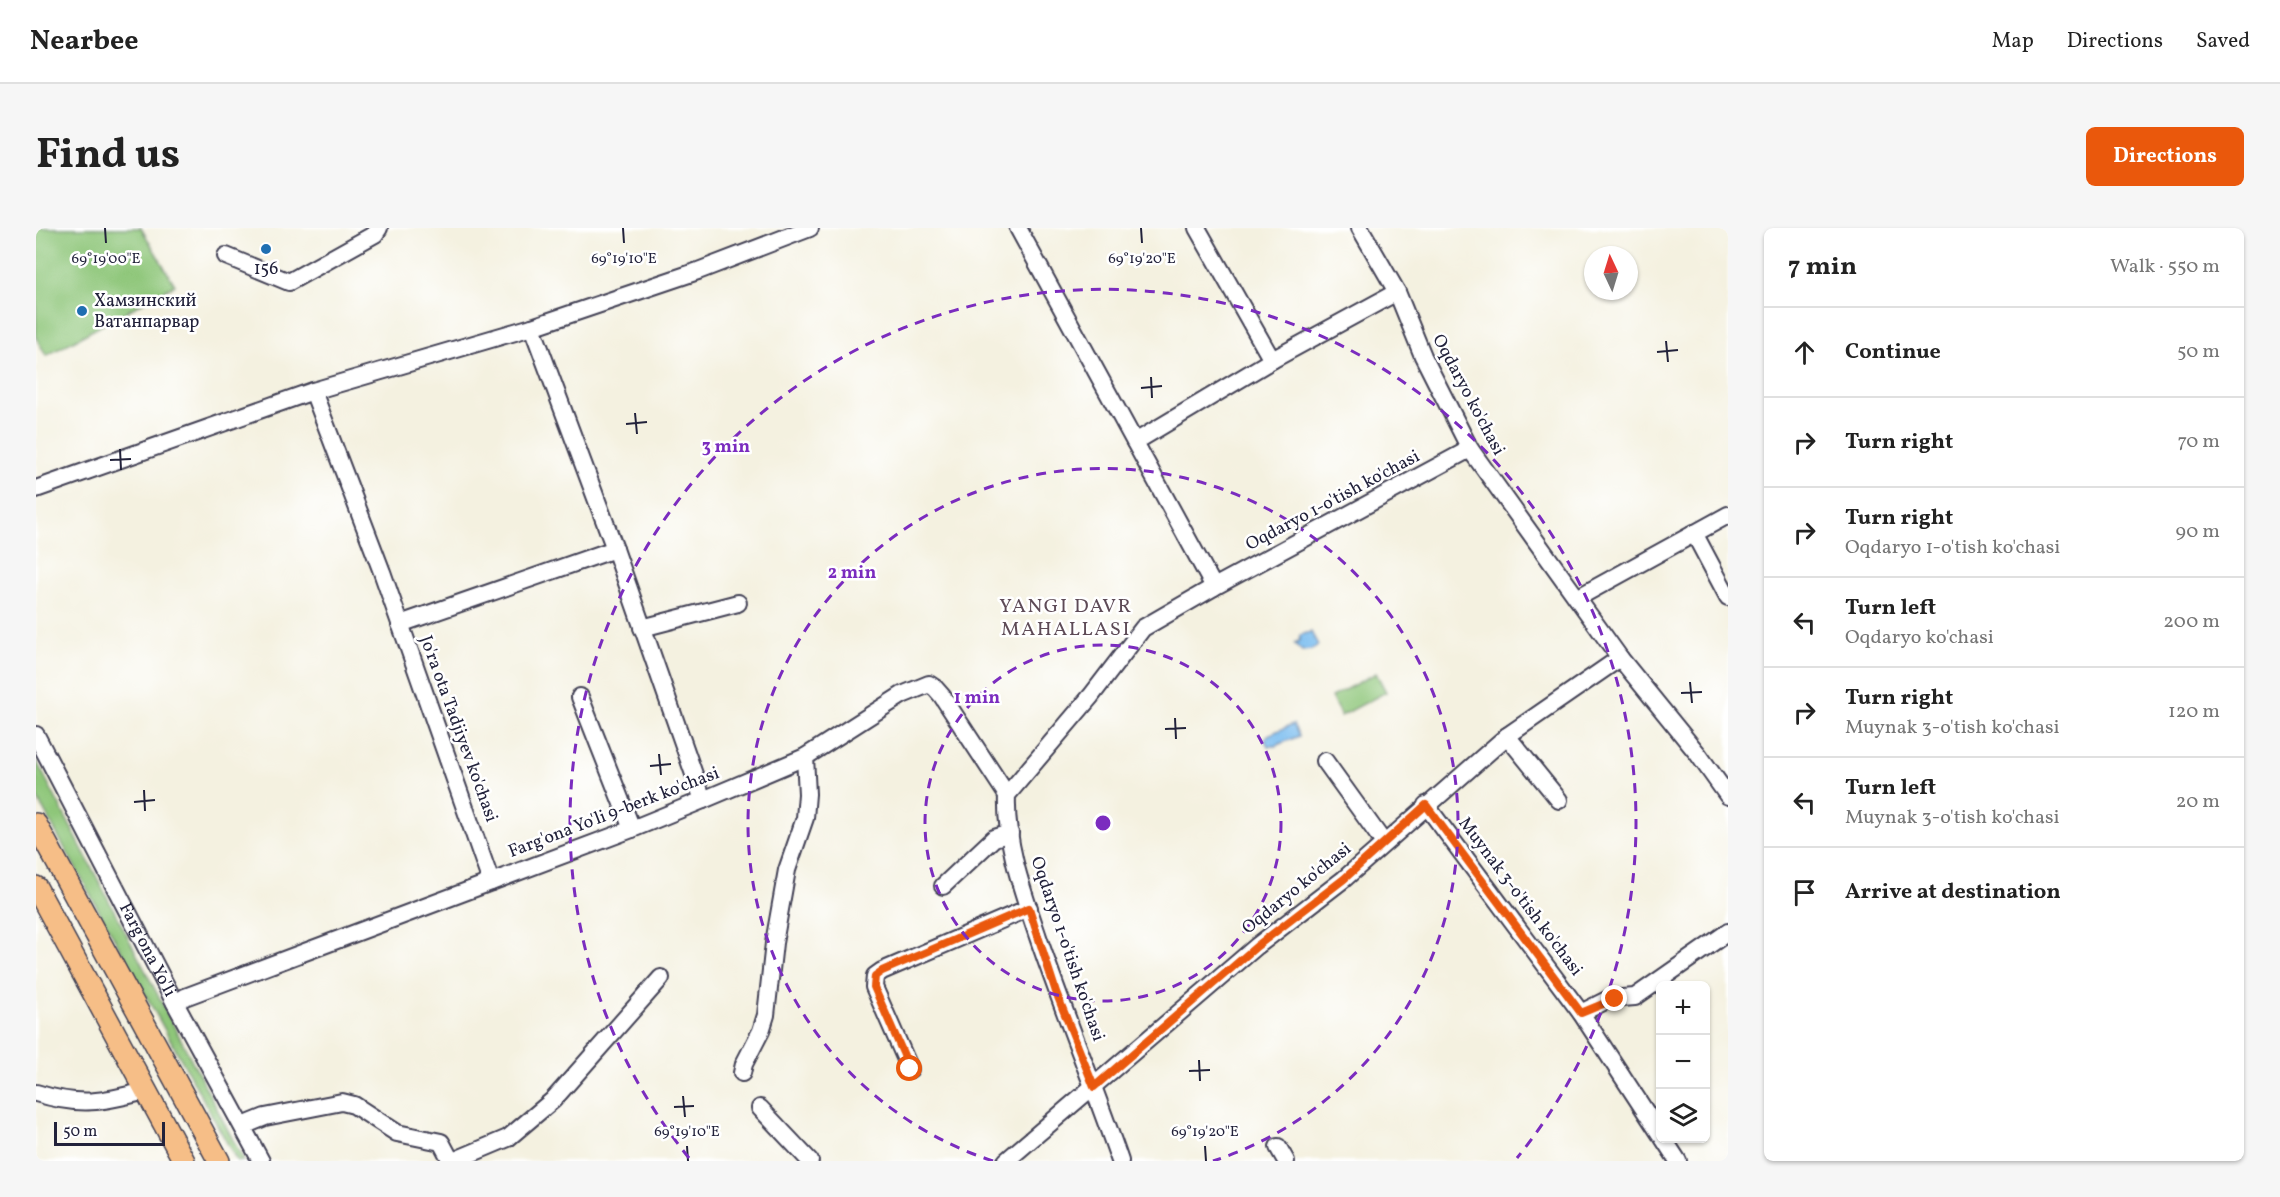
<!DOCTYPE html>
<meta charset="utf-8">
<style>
body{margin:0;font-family:Vollkorn,serif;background:#f6f6f6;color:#222}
.controls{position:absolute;right:18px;bottom:18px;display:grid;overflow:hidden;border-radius:9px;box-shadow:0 2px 4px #0004}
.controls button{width:54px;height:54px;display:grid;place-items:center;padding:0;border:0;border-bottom:2px solid #e0e0e0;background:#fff;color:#222;font:30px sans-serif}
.compass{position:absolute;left:1548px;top:18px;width:54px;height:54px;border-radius:50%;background:#fff;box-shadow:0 2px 4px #0004;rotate:356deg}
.scale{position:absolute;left:18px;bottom:15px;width:111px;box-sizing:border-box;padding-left:6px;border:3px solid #22223b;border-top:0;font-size:16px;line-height:21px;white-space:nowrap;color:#22223b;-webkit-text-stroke:4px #fff;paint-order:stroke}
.stop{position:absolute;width:18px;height:18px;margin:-14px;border:4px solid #ea580c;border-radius:50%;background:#fff}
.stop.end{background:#ea580c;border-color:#fff;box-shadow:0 2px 6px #0008}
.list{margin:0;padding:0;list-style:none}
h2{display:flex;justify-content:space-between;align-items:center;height:78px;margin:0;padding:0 24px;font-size:26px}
h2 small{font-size:20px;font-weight:400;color:#767676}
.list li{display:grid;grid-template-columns:39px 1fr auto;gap:18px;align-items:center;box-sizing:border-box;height:90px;padding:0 24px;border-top:2px solid #e0e0e0}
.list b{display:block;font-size:22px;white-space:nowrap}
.list p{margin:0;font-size:20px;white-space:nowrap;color:#767676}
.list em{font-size:20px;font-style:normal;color:#767676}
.icon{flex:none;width:33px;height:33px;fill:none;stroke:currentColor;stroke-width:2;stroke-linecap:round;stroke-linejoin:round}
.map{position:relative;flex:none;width:1692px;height:933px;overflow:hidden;border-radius:9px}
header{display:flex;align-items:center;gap:36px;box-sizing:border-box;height:84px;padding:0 30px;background:#fff;border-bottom:2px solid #e0e0e0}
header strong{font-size:28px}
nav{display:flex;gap:33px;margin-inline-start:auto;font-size:21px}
.intro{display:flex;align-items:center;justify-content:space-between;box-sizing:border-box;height:144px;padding:0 36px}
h1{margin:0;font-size:42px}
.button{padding:15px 27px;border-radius:9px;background:#ea580c;color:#fff;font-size:21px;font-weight:700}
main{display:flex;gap:36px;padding:0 36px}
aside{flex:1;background:#fff;border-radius:9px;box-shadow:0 2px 4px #0004}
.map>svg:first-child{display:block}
</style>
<header>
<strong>Nearbee</strong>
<nav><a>Map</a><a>Directions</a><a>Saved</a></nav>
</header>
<div class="intro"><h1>Find us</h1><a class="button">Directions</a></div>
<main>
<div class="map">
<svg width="1692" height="933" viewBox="0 0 1692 933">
<rect width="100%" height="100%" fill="#fff"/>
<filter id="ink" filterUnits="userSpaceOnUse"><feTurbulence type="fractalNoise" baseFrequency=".0167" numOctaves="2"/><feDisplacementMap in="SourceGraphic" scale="12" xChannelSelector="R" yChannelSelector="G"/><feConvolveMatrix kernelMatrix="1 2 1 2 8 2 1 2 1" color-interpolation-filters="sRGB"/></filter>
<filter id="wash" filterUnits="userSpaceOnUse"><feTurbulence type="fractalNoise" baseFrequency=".008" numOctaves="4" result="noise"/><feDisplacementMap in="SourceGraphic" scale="24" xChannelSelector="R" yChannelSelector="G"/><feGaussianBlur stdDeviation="1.35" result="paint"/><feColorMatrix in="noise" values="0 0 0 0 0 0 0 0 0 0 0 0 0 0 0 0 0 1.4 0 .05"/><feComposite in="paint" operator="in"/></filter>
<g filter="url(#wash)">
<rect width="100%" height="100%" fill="#f4f1e0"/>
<!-- green -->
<g fill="#8ec679" stroke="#58745a" stroke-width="1.5">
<polygon points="2,0 105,0 139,57 10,128 0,109 0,1"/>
<polygon points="1340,445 1350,464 1305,488 1295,469"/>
<polygon points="0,532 208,933 201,933 0,568"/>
</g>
<!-- water -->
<g fill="#78bcef" stroke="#4d6f95" stroke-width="1.5">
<polygon points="1275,404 1282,417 1275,422 1266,423 1258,415 1263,413 1264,407"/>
<polygon points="1257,496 1263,508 1239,518 1232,518 1229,512 1232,507"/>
</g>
</g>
<g filter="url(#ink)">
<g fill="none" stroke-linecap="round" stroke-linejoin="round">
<defs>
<g id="minor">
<polyline points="982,0 1178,359"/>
<polyline points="1161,0 1236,132"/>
<polyline points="1324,0 1361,64 1387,128 1434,221 1584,430 1662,526 1692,568"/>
<polyline points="190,28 253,54 339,6 343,0"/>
<polyline points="496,99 579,321 667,572"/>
<polyline points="277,163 346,344 455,654"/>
<polyline points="1099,214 1236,132 1361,64"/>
<polyline points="0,261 277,163 496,99 662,43 774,0"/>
<polyline points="1658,305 1692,369"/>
<polyline points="1541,370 1692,287"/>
<polyline points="364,396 579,321"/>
<polyline points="606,400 702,375"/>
<polyline points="544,469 596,601"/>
<path id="s1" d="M0 507 139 775 225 933"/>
<polyline points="1471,508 1523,572"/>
<polyline points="1289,533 1348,615"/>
<polyline points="1390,577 1545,785 1624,906"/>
<polyline points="907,658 958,610 974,605"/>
<polyline points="139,775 149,769 596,601 667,572 769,529 866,467 893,456 899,460 906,468 971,567"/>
<polyline points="1545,785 1573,771 1599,769 1692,704"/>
<polyline points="874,841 838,759 839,748 846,743 993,680"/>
<polyline points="706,845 708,836 725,803 730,787 738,715 751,642 769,590 771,566 769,529"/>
<path d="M0 865C45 879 66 874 110 863"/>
<polyline points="724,880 774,933"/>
<polyline points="207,898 229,889 306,874 318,877 361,905 405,914 413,929 417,932 422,931 472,910 517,872 625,750"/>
<polyline points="1627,910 1642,933"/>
<polyline points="1242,919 1250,933"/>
<polyline points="970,933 1221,718 1308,651 1471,508 1584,430"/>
<path d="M1084 933C1058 858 1028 785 1002 709 987 664 969 616 971 567L1055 468 1107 400 1178 359 1434 221"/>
</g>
<g id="major">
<polyline points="0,596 183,933"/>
<polyline points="0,659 148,933"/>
</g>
</defs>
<!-- minor casing -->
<use href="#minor" stroke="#424154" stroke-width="20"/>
<!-- major casing -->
<use href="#major" stroke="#424154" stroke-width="24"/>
<!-- minor -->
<use href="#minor" stroke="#fff" stroke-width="16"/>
<!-- major -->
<use href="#major" stroke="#f6be87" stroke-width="21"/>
</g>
</g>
<g fill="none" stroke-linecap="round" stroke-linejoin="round" filter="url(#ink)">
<!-- route -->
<polyline stroke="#ea580c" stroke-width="8" points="874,841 838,759 839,748 846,743 993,680 1020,764 1058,859 1221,718 1308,651 1390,577 1545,785 1579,771"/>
</g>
<!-- ticks -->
<path fill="none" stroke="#22223b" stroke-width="2" d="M69 0 70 15M587 0 588 15M1105 0 1106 15M1630 113 1632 134M1621 124 1642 122M1115 149 1116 170M1105 160 1126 158M599 185 601 206M590 196 611 194M84 221 85 242M74 232 95 231M1654 454 1656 475M1645 465 1666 464M1139 490 1140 511M1129 501 1150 500M623 526 625 547M614 538 635 536M108 562 109 583M98 574 119 572M1163 832 1164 853M1153 843 1174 842M647 868 649 889M638 879 658 878M651 918 652 933M1169 918 1170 933"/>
<!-- distance rings -->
<g fill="none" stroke="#7b2cbf" stroke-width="3" stroke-dasharray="10 8">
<circle cx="1067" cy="595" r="178"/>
<path d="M957 933A355 355 0 1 1 1177 933"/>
<path d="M653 930A533 533 0 1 1 1481 930"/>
</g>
<!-- markers -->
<g fill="#1f6fb2" stroke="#fff" stroke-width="2">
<circle cx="230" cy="21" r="6"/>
<circle cx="46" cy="83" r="6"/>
</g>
<g text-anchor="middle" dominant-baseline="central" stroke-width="5" stroke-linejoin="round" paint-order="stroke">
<!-- poi labels -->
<g font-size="18" fill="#22223b" stroke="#fff">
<text x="230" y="41">156</text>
<text x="58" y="73" text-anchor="start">Хамзинский<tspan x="58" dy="21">Ватанпарвар</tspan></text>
</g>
<!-- street labels -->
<g font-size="18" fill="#22223b" stroke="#fff">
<text transform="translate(1432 167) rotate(62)">Oqdaryo ko'chasi</text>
<text transform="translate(1297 273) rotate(-28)">Oqdaryo 1-o'tish ko'chasi</text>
<text transform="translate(422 501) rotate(70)">Jo'ra ota Tadjiyev ko'chasi</text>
<text transform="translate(578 585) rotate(-21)">Farg'ona Yo'li 9-berk ko'chasi</text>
<text transform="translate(1261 661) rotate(-39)">Oqdaryo ko'chasi</text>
<text transform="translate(1484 669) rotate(53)">Muynak 3-o'tish ko'chasi</text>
<text stroke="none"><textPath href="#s1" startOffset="242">Farg'ona Yo'li</textPath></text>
<text transform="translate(1031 721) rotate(71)">Oqdaryo 1-o'tish ko'chasi</text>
</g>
<!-- neighbourhood labels -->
<g font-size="20" letter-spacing="1.5" fill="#5e4b57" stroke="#fff">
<text x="1030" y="379">YANGI DAVR<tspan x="1030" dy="23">MAHALLASI</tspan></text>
</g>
</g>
<g font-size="15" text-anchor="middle" fill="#22223b" stroke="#fff" stroke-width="5" stroke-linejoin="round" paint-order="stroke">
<text x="70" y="35">69°19'00"E</text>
<text x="588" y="35">69°19'10"E</text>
<text x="1106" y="35">69°19'20"E</text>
<text x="651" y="908">69°19'10"E</text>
<text x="1169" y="908">69°19'20"E</text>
</g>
<circle cx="1067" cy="595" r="9" fill="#7b2cbf" stroke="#fff" stroke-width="3"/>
<g font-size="18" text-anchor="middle" font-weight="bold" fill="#7b2cbf" stroke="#fff" stroke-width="5" stroke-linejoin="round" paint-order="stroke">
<text x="690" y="224">3 min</text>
<text x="816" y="350">2 min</text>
<text x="941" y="475">1 min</text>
</g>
</svg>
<div class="controls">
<button>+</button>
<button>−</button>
<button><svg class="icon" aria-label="layers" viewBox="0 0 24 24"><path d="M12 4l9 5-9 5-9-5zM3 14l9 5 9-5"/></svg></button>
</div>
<svg class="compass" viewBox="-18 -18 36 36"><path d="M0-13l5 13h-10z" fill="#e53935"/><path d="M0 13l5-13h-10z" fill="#767676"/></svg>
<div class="scale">50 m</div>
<div class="stop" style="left:874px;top:841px"></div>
<div class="stop end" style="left:1579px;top:771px"></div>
</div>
<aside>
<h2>7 min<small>Walk · 550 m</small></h2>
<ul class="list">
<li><svg class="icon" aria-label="ahead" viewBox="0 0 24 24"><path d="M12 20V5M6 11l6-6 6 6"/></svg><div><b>Continue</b></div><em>50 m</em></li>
<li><svg class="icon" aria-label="right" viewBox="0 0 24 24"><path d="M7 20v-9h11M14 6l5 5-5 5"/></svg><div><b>Turn right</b></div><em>70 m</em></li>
<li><svg class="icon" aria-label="right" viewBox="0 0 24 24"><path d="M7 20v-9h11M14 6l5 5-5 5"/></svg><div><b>Turn right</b><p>Oqdaryo 1-o'tish ko'chasi</p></div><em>90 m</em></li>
<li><svg class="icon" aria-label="left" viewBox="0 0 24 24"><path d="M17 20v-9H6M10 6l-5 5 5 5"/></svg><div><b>Turn left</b><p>Oqdaryo ko'chasi</p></div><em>200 m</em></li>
<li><svg class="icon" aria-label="right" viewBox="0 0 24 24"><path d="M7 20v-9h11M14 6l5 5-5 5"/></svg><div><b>Turn right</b><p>Muynak 3-o'tish ko'chasi</p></div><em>120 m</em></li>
<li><svg class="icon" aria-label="left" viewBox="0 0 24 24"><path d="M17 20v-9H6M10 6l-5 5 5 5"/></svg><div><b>Turn left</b><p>Muynak 3-o'tish ko'chasi</p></div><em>20 m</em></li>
<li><svg class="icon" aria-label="arrive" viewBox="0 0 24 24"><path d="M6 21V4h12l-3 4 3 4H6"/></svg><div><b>Arrive at destination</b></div></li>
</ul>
</aside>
</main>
